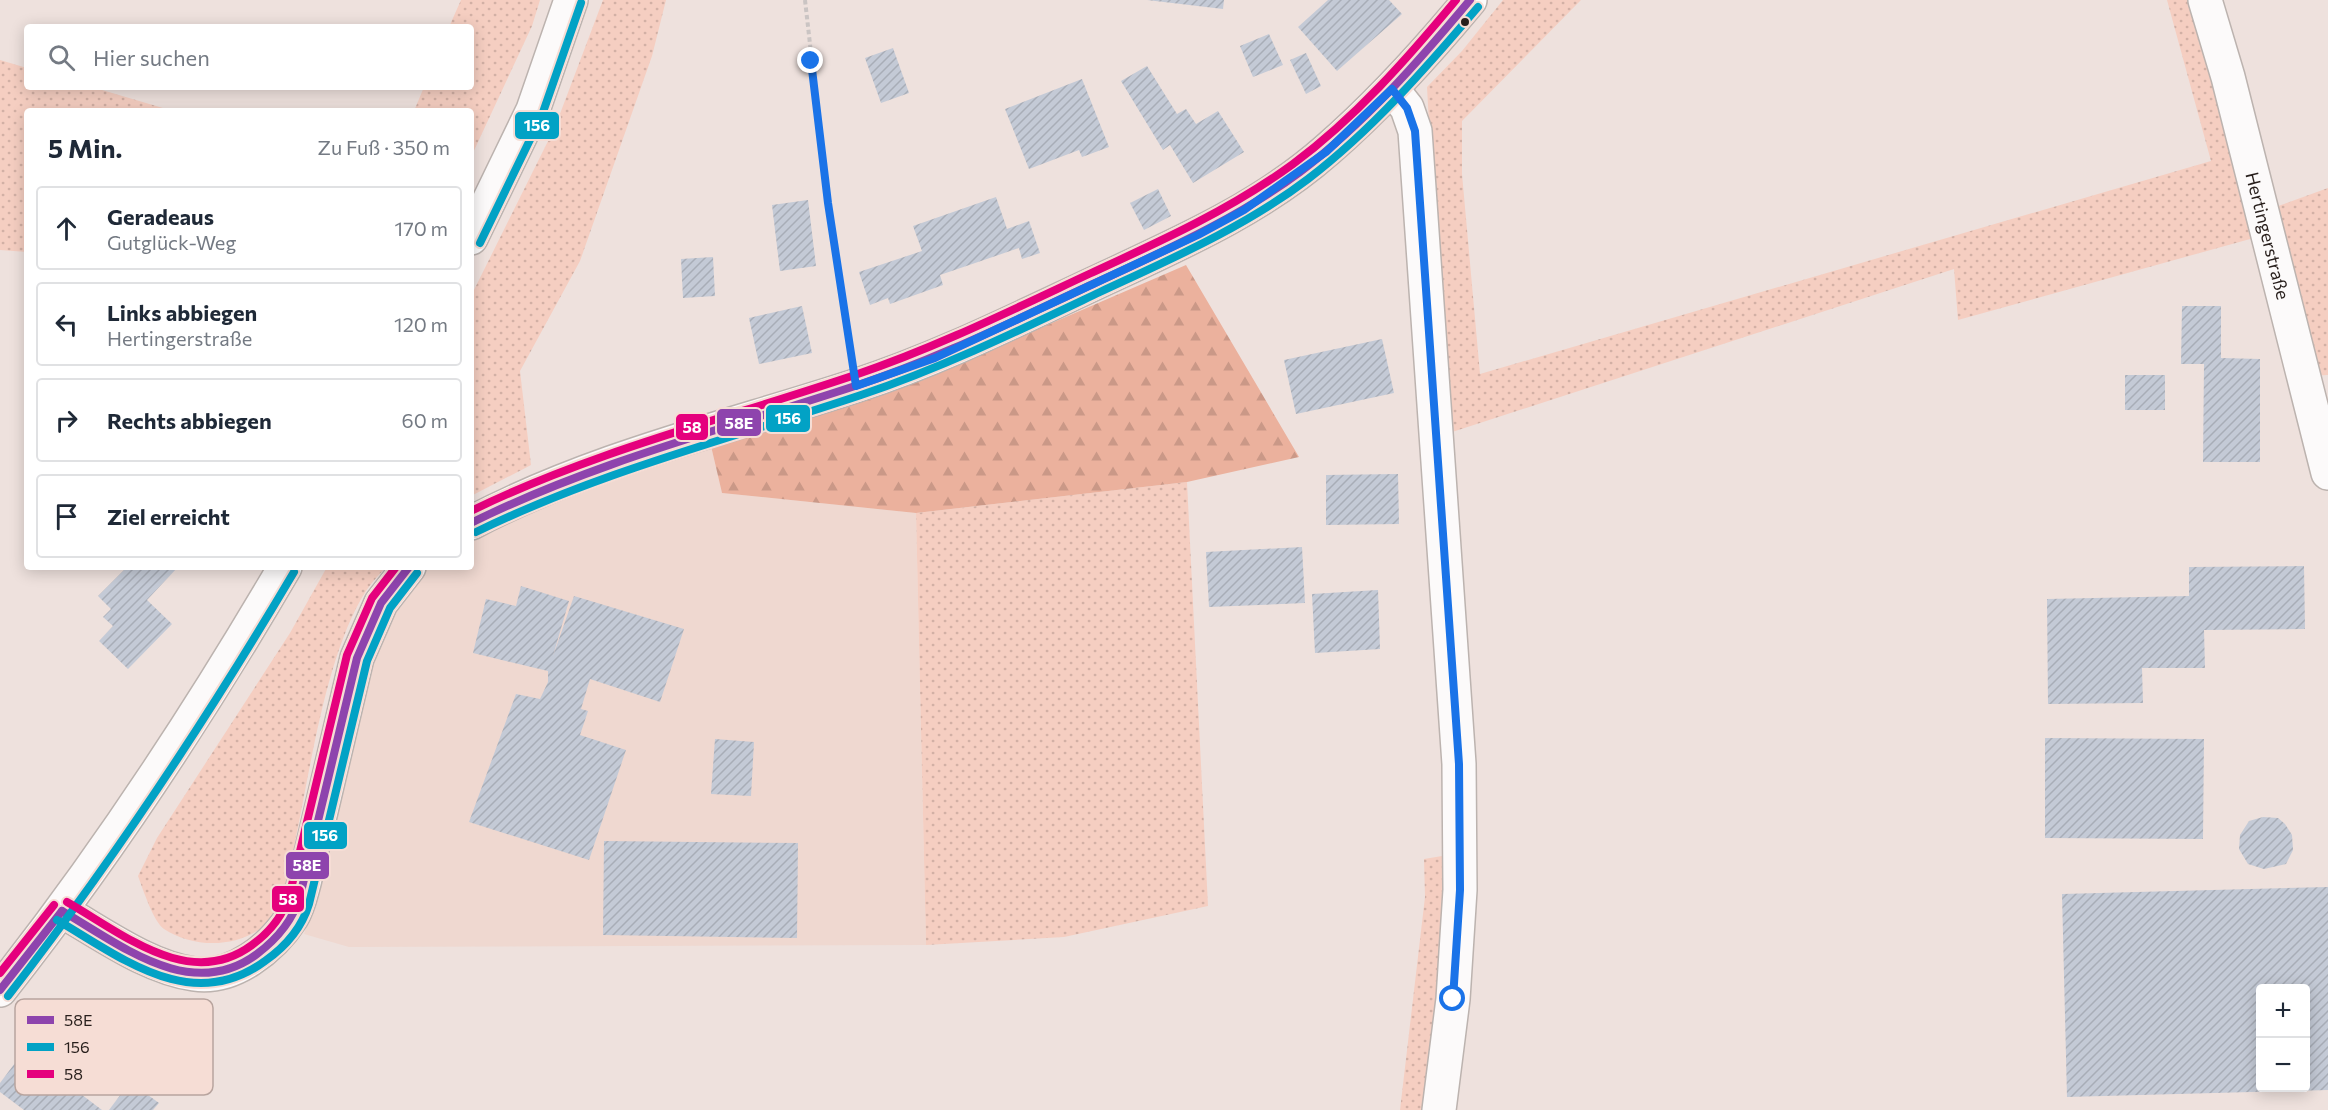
<!DOCTYPE html>
<html lang="de">
<meta charset="utf-8">
<style>
body{margin:0;font-family:Commissioner,sans-serif;background:#f2f2f3;color:#1f2937}
.controls{position:absolute;right:18px;bottom:18px;display:grid;overflow:hidden;border-radius:6px;box-shadow:0 3px 15px #0003}
.controls button{width:54px;height:54px;display:grid;place-items:center;padding:0;border:0;border-bottom:2px solid #e0e1e3;background:#fff;color:#1f2937;font:30px sans-serif}
.stop{position:absolute;width:18px;height:18px;margin:-14px;border:4px solid #1a73e8;border-radius:50%;background:#fff}
.stop.end{background:#1a73e8;border-color:#fff;box-shadow:0 2px 6px #0008}
.list{margin:0;padding:0;list-style:none}
h2{display:flex;justify-content:space-between;align-items:center;height:78px;margin:0;padding:0 24px;font-size:26px}
h2 small{font-size:20px;font-weight:400;color:#747a83}
.list li{display:grid;grid-template-columns:39px 1fr auto;gap:18px;align-items:center;box-sizing:border-box;height:84px;margin:0 12px 12px;padding:0 12px;border:2px solid #e0e1e3;border-radius:6px}
.list b{display:block;font-size:22px;white-space:nowrap}
.list p{margin:0;font-size:20px;white-space:nowrap;color:#747a83}
.list em{font-size:20px;font-style:normal;color:#747a83}
.icon{flex:none;width:33px;height:33px;fill:none;stroke:currentColor;stroke-width:2;stroke-linecap:round;stroke-linejoin:round}
.map{position:relative;flex:none;width:2328px;height:1110px;overflow:hidden}
.search{position:absolute;background:#fff;box-shadow:0 3px 15px #0003;left:24px;top:24px;width:450px;height:66px;display:flex;align-items:center;gap:15px;box-sizing:border-box;padding:0 21px;border-radius:6px;color:#747a83;font-size:22px}
.panel{position:absolute;background:#fff;box-shadow:0 3px 15px #0003;left:24px;top:108px;width:450px;height:462px;border-radius:6px}
.map>svg:first-child{display:block}
</style>
<div class="map">
<svg width="2328" height="1110" viewBox="0 0 2328 1110">
<defs>
<pattern id="grass-dots" width="8" height="8" patternUnits="userSpaceOnUse" patternTransform="scale(1.5)"><rect width="8" height="8" fill="#f5cec1"/><path d="M2 2h.1M6 6h.1" fill="none" stroke="#d2b0a5" stroke-width="1.8" stroke-linecap="round"/></pattern>
<pattern id="forest-firs" width="22" height="20" patternUnits="userSpaceOnUse" patternTransform="scale(1.5)"><rect width="22" height="20" fill="#ebb19d"/><path d="M5 1l3.5 6h-7zM16 11l3.5 6h-7z" fill="#ca9887"/></pattern>
<pattern id="building-hatch" width="6" height="6" patternUnits="userSpaceOnUse" patternTransform="scale(1.5)"><rect width="6" height="6" fill="#c4cad6"/><path d="M-1 1l2-2M0 6l6-6M5 7l2-2" fill="none" stroke="#a8adb7"/></pattern>
</defs>
<rect width="100%" height="100%" fill="#eee1dd"/>
<!-- built -->
<polygon fill="#efd8d0" points="711,446 722,493 916,513 926,945 349,947 304,934 320,884 372,657 394,609 422,572 428,567 471,567 471,534 584,481"/>
<!-- grass -->
<g fill="url(#grass-dots)">
<polygon points="461,0 540,0 532,26 471,157 471,111 414,111 424,87 471,87 471,27 449,27"/>
<polygon points="603,0 666,0 652,56 580,261 520,371 531,465 471,496 471,296 555,127"/>
<polygon points="1503,0 1581,0 1462,121 1462,174 1480,374 2211,161 2167,0 2202,0 2261,236 1958,320 1954,269 1446,434 1427,87 1462,51"/>
<polygon points="0,60 27,68 27,87 92,87 173,111 27,111 27,252 0,250"/>
<polygon points="2328,188 2328,375 2309,376 2270,209"/>
<polygon points="1187,482 1208,906 1064,937 926,945 916,513"/>
<path d="M327 567H386C379 575 371 583 366 591 328 650 312 758 298 827 293 850 287 896 274 915 250 948 197 951 164 929 153 921 143 889 138 876L157 838 290 633Z"/>
<polygon points="1448,855 1448,900 1423,1110 1400,1110 1425,897 1424,859"/>
</g>
<!-- forest -->
<polygon fill="url(#forest-firs)" points="1186,265 1299,457 1187,482 916,513 722,493 711,446 932,375"/>
<!-- building -->
<g fill="url(#building-hatch)" fill-rule="evenodd">
<polygon points="1147,0 1224,0 1223,9"/>
<polygon points="1328,0 1389,0 1402,14 1337,71 1298,27"/>
<polygon points="1269,34 1283,65 1253,77 1240,46"/>
<polygon points="893,48 909,93 881,103 865,58"/>
<polygon points="1306,53 1321,86 1306,94 1290,60"/>
<polygon points="1147,66 1177,114 1186,109 1196,124 1218,111 1244,152 1193,183 1170,145 1163,150 1121,81"/>
<polygon points="1082,79 1109,147 1082,157 1079,150 1029,169 1005,109"/>
<polygon points="1158,189 1171,216 1144,230 1130,203"/>
<polygon points="996,197 1007,229 1029,221 1040,253 1022,259 1019,248 940,275 943,285 890,304 888,298 870,305 859,272 922,251 913,226"/>
<polygon points="808,200 816,266 780,271 772,205"/>
<polygon points="713,257 715,296 683,298 681,259"/>
<polygon points="802,306 812,353 759,364 749,318"/>
<polygon points="2182,306 2221,306 2221,358 2260,359 2260,462 2203,462 2204,364 2181,364"/>
<polygon points="1382,339 1394,393 1296,414 1284,360"/>
<rect x="2125" y="375" width="40" height="35"/>
<polygon points="1398,474 1399,524 1326,525 1326,475"/>
<polygon points="1302,547 1305,603 1209,607 1206,552"/>
<polygon points="2304,566 2305,629 2204,630 2205,668 2142,668 2143,703 2048,704 2047,599 2189,596 2189,567"/>
<polygon points="127,567 178,567 147,600 172,624 128,669 99,641 113,626 103,617 111,609 98,596"/>
<polygon points="521,586 569,601 553,656 574,596 684,629 660,702 590,679 581,709 588,711 580,735 626,750 589,860 469,822 516,694 540,699 548,682 548,671 473,653 486,599 516,606"/>
<polygon points="1378,590 1380,649 1315,653 1312,594"/>
<polygon points="2045,738 2204,739 2203,839 2045,838"/>
<polygon points="715,739 754,742 751,796 711,794"/>
<polygon points="2263,817 2278,818 2285,824 2292,835 2293,850 2286,864 2264,869 2248,864 2239,849 2240,835 2249,821"/>
<polygon points="604,841 798,843 797,938 603,935"/>
<path d="M2328 887V1090L2067 1097 2062 894ZM2260 988H2306V1088H2260Z"/>
<polygon points="24,1051 102,1110 24,1110 0,1092 0,1083"/>
<polygon points="130,1082 159,1103 153,1110 109,1110"/>
</g>
<g fill="none" stroke-linecap="round" stroke-linejoin="round">
<defs>
<g id="minor">
<path id="s1" d="M2205 0 2228 77 2328 473"/>
<polyline points="1392,89 1407,108 1415,131 1459,764 1460,890 1453,999 1439,1110"/>
<path d="M471 523C592 459 726 428 855 386 938 359 1014 321 1093 284 1174 246 1259 210 1327 150 1379 105 1426 53 1470 0"/>
<path d="M62 911C103 934 147 967 194 974 233 980 272 948 292 917 298 908 301 894 304 883L357 658 381 603 409 567"/>
</g>
<g id="major">
<polyline points="471,238 533,110 571,0"/>
<path d="M0 990C105 857 199 714 285 567"/>
</g>
</defs>
<!-- minor casing -->
<use href="#minor" stroke="#bcb3af" stroke-width="36"/>
<!-- major casing -->
<use href="#major" stroke="#bcb3af" stroke-width="36"/>
<!-- path -->
<polyline stroke="#cac4c3" stroke-width="4" stroke-dasharray="4.5 3" stroke-linecap="butt" points="805,0 828,203 851,352"/>
<!-- minor -->
<use href="#minor" stroke="#fcfafa" stroke-width="33"/>
<!-- major -->
<use href="#major" stroke="#fcfafa" stroke-width="33"/>
<defs>
<g id="bus-1">
<path d="M471 523C594 462 725 429 855 386 938 359 1015 320 1093 284 1164 251 1237 219 1300 172 1365 123 1419 61 1470 0"/>
<path d="M62 911C121 945 191 1003 257 954 277 939 293 920 300 896L357 658 381 603 409 567"/>
<polyline points="0,990 62,911"/>
</g>
<g id="bus-2">
<polyline points="480,243 542,115 581,3"/>
<path d="M476 532C601 471 730 439 861 395 944 367 1022 329 1100 292 1171 259 1245 227 1308 179 1372 130 1426 68 1478 7"/>
<path d="M57 920C122 958 192 1015 265 961 285 947 302 927 309 904L367 661 390 608 417 573"/>
<path d="M8 996C113 861 207 719 294 572"/>
</g>
<g id="bus-3">
<path d="M471 511C594 451 725 419 855 375 935 348 1012 310 1089 274 1159 242 1230 210 1293 164 1355 118 1407 59 1456 0"/>
<path d="M67 902C123 934 190 991 252 945 270 932 284 914 290 893L347 655 372 598 396 567"/>
<polyline points="0,973 54,905"/>
</g>
</defs>
<!-- bus-1 casing -->
<use href="#bus-1" stroke="#f6ddd5" stroke-width="12"/>
<!-- bus-2 casing -->
<use href="#bus-2" stroke="#f6ddd5" stroke-width="12"/>
<!-- bus-3 casing -->
<use href="#bus-3" stroke="#f6ddd5" stroke-width="12"/>
<!-- bus-1 -->
<use href="#bus-1" stroke="#8e44ad" stroke-width="8"/>
<!-- bus-2 -->
<use href="#bus-2" stroke="#02a2c5" stroke-width="8"/>
<!-- bus-3 -->
<use href="#bus-3" stroke="#e5007d" stroke-width="8"/>
</g>
<g fill="none" stroke-linecap="round" stroke-linejoin="round">
<!-- route -->
<polyline stroke="#1a73e8" stroke-width="8" points="811,61 828,203 856,386 935,358 1198,235 1244,210 1326,152 1392,89 1407,108 1415,131 1459,764 1460,890 1453,999"/>
</g>
<!-- markers -->
<circle fill="#281f1c" stroke="#f6ddd5" stroke-width="2" cx="1465" cy="22" r="5"/>
<g text-anchor="middle" dominant-baseline="central" stroke-width="4.5" stroke-linejoin="round" paint-order="stroke">
<!-- street labels -->
<g font-size="18" fill="#281f1c" stroke="#f6ddd5">
<text stroke="none"><textPath href="#s1" startOffset="244">Hertingerstraße</textPath></text>
</g>
</g>
<!-- legend -->
<rect x="15" y="999" width="198" height="96" rx="9" fill="#f6ddd5" stroke="#b8a49e" stroke-width="1.5"/>
<rect x="27" y="1016" width="27" height="8" fill="#8e44ad"/>
<rect x="27" y="1043" width="27" height="8" fill="#02a2c5"/>
<rect x="27" y="1070" width="27" height="8" fill="#e5007d"/>
<g font-size="16" fill="#281f1c">
<text x="64" y="1026">58E</text>
<text x="64" y="1053">156</text>
<text x="64" y="1080">58</text>
</g>
<g stroke="#f6ddd5" stroke-width="2">
<rect x="514" y="111" width="46" height="29" rx="6" fill="#02a2c5"/>
<rect x="765" y="404" width="46" height="29" rx="6" fill="#02a2c5"/>
<rect x="716" y="408" width="46" height="29" rx="6" fill="#8e44ad"/>
<rect x="675" y="413" width="34" height="28" rx="6" fill="#e5007d"/>
<rect x="303" y="821" width="45" height="29" rx="6" fill="#02a2c5"/>
<rect x="285" y="851" width="45" height="29" rx="6" fill="#8e44ad"/>
<rect x="271" y="885" width="34" height="28" rx="6" fill="#e5007d"/>
</g>
<g font-size="16" text-anchor="middle" font-weight="bold" fill="#fff">
<text x="537" y="131">156</text>
<text x="788" y="424">156</text>
<text x="739" y="429">58E</text>
<text x="692" y="433">58</text>
<text x="325" y="841">156</text>
<text x="307" y="871">58E</text>
<text x="288" y="905">58</text>
</g>
</svg>
<div class="controls">
<button>+</button>
<button>−</button>
</div>
<div class="stop" style="left:1453px;top:999px"></div>
<div class="stop end" style="left:811px;top:61px"></div>
<div class="search"><svg class="icon" aria-label="search" viewBox="0 0 24 24"><circle cx="10" cy="10" r="6"/><path d="M15 15l6 6"/></svg>Hier suchen</div>
<section class="panel">
<h2>5 Min.<small>Zu Fuß · 350 m</small></h2>
<ul class="list">
<li><svg class="icon" aria-label="ahead" viewBox="0 0 24 24"><path d="M12 20V5M6 11l6-6 6 6"/></svg><div><b>Geradeaus</b><p>Gutglück-Weg</p></div><em>170 m</em></li>
<li><svg class="icon" aria-label="left" viewBox="0 0 24 24"><path d="M17 20v-9H6M10 6l-5 5 5 5"/></svg><div><b>Links abbiegen</b><p>Hertingerstraße</p></div><em>120 m</em></li>
<li><svg class="icon" aria-label="right" viewBox="0 0 24 24"><path d="M7 20v-9h11M14 6l5 5-5 5"/></svg><div><b>Rechts abbiegen</b></div><em>60 m</em></li>
<li><svg class="icon" aria-label="arrive" viewBox="0 0 24 24"><path d="M6 21V4h12l-3 4 3 4H6"/></svg><div><b>Ziel erreicht</b></div></li>
</ul>
</section>
</div>
